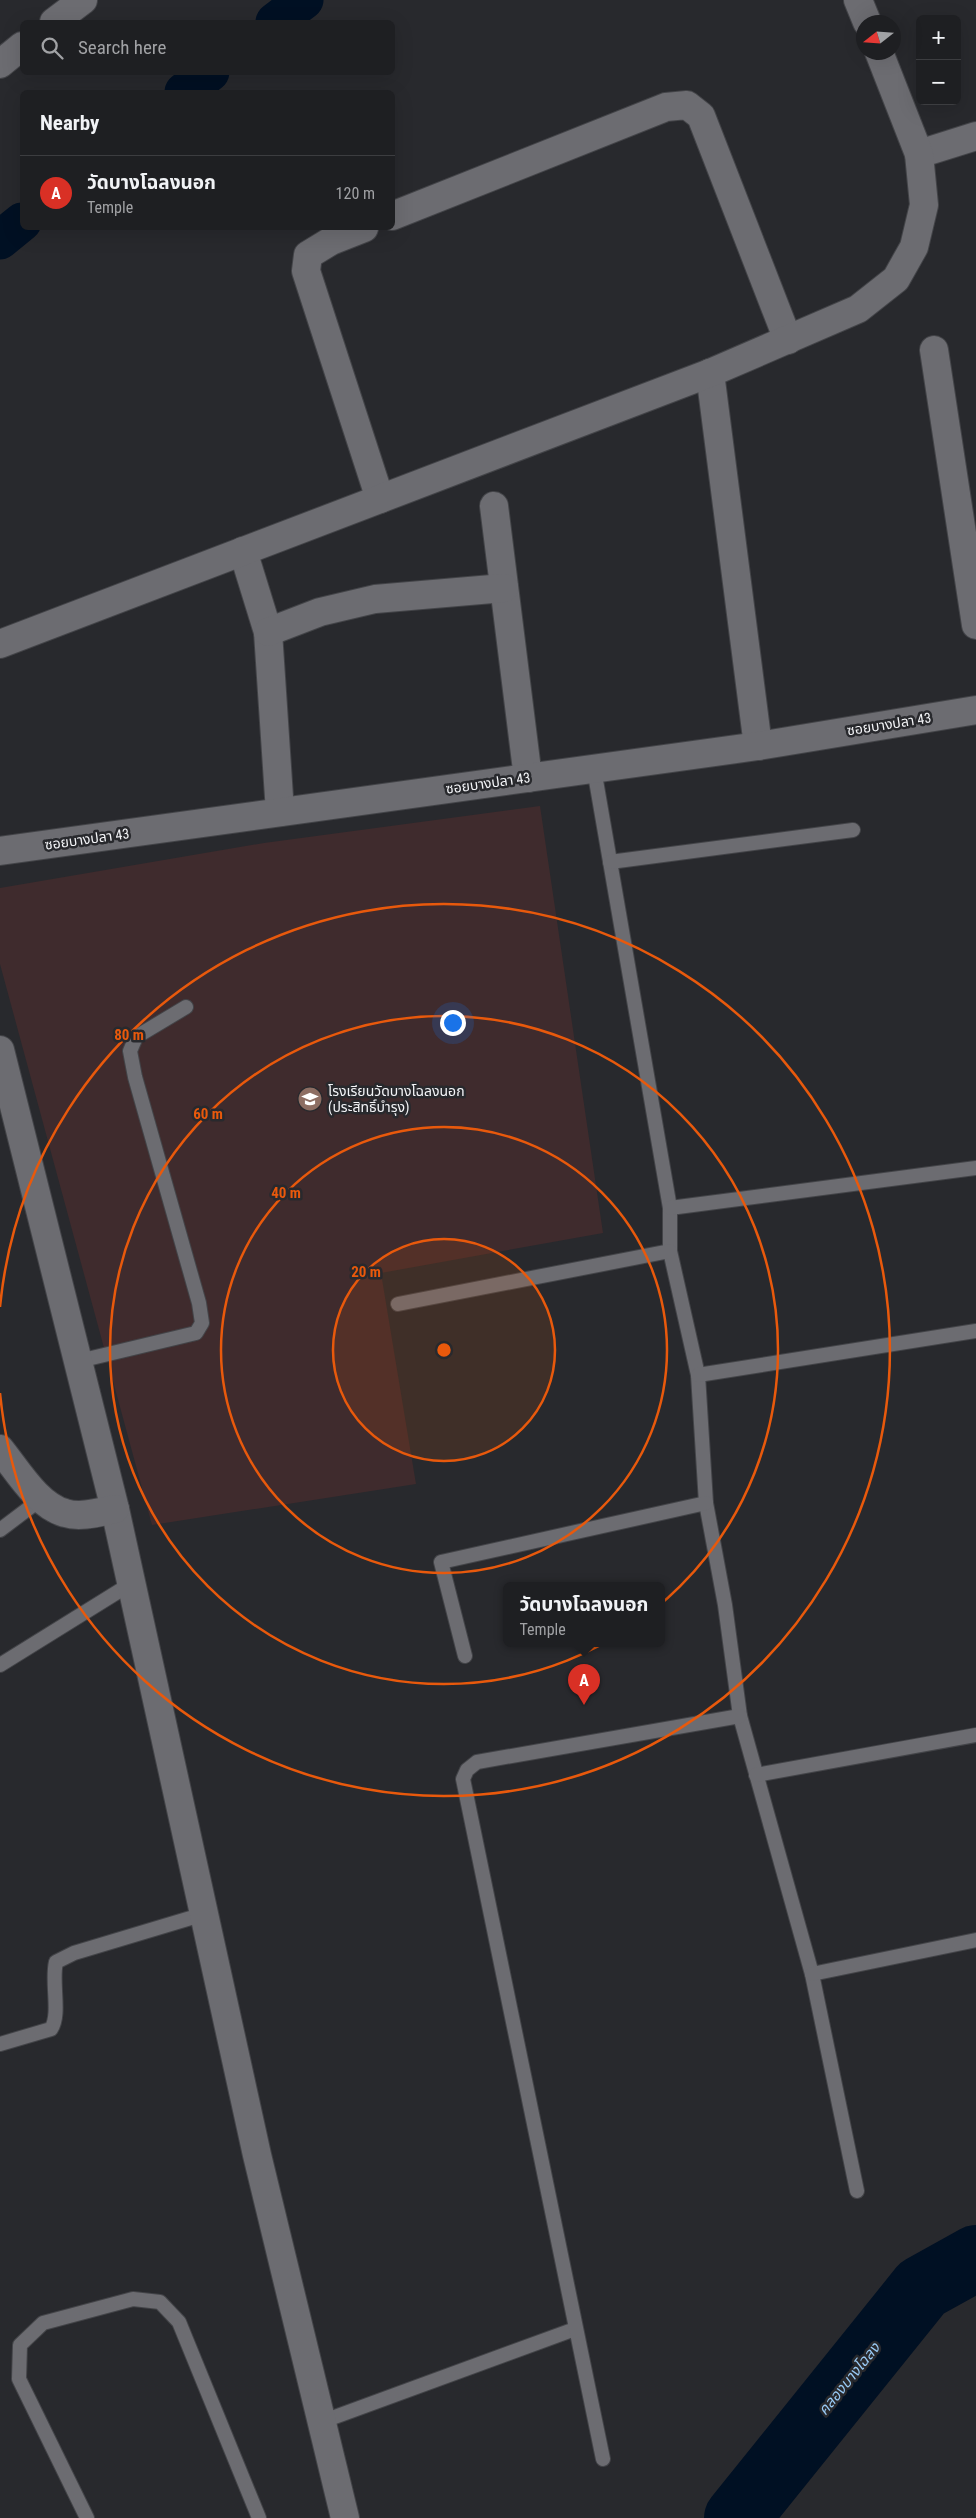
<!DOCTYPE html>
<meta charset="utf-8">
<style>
body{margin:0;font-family:"Roboto Condensed","Noto Sans Thai",sans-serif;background:#2b2c2f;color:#f1f3f6}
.controls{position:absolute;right:15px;top:15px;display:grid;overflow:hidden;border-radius:8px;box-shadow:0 5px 20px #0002}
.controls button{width:45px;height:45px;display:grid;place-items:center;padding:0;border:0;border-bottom:1px solid #3c3d40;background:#1e1f22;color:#f1f3f6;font:25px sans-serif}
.compass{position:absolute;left:856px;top:15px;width:45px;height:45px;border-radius:50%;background:#1e1f22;box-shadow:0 5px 20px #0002;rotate:253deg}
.you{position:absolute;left:452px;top:1022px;width:18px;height:18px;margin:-12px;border:4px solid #fff;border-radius:50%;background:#1a73e8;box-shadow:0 0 0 8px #1a73e833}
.badge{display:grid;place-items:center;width:32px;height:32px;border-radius:50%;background:#d93025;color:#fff;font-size:16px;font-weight:700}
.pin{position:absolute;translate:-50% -41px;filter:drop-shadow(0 1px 2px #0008)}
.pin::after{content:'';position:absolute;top:26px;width:18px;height:15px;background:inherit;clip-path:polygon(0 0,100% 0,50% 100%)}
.popup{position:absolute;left:503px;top:1582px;width:162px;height:65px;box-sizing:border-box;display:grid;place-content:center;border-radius:8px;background:#1e1f22;filter:drop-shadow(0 1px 4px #0005);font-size:16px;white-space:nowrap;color:#a1a2a5}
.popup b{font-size:19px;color:#f1f3f6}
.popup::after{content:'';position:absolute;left:50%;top:100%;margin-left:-10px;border:10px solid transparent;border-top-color:#1e1f22}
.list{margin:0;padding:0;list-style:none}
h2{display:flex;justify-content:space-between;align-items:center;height:65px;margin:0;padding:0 20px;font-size:21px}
h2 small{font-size:16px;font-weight:400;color:#a1a2a5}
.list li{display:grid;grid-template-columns:32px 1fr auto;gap:15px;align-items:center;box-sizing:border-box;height:75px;padding:0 20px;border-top:1px solid #3c3d40}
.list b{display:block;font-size:19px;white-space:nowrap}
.list p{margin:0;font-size:16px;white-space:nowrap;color:#a1a2a5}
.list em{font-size:16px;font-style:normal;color:#a1a2a5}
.icon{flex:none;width:28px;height:28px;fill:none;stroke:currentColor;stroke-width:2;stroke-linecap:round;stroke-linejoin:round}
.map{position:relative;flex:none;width:976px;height:2518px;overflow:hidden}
.search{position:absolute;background:#1e1f22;box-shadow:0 5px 20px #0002;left:20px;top:20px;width:375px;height:55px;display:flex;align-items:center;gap:12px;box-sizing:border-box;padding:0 18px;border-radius:8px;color:#a1a2a5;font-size:19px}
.panel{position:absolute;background:#1e1f22;box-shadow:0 5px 20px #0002;left:20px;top:90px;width:375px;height:140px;border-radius:8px}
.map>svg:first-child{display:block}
</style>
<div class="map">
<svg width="976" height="2518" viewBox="0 0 976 2518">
<rect width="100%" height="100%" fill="#28292d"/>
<!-- education -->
<polygon fill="#3f2b2d" points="540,806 603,1233 381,1273 416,1484 152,1525 0,964 0,888 264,843"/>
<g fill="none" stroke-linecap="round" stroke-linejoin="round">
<!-- canal -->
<g stroke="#001023" stroke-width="39">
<polyline points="275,22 304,0"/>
<polyline points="184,92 210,72"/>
<polyline points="0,240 22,222"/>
</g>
<!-- river -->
<polyline stroke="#001023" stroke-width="66" points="737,2518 922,2288 976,2258"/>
<defs>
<g id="service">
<polyline points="594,769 670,1208 670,1251 698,1375 706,1503 725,1605 740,1716 812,1974 857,2191"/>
<polyline points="610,862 853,830"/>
<polyline points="670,1208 976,1168"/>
<polyline points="398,1304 670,1251"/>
<polyline points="79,1361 196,1333 202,1323 199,1303 135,1077 130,1051 136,1037 186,1007"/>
<polyline points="698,1375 976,1331"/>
<polyline points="0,1530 41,1499"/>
<polyline points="465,1656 441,1562 706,1503"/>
<polyline points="0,1665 132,1583"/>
<polyline points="756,1775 976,1735"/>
<polyline points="812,1974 976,1940"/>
<path d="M0 2044 51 2029C61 2014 51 1982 56 1962L74 1953 204 1914"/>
<polyline points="321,2422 575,2329"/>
<polyline points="603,2459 463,1779 467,1770 477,1762 740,1716"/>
<polyline points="87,2518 19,2379 20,2345 43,2323 133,2299 160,2302 179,2322 259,2518"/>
</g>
<g id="minor">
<polyline points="858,0 867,22"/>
<polyline points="54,22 83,0"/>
<polyline points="0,64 22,46"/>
<polyline points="919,154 976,136"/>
<polyline points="392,216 666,107 687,105 701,116 788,340"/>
<polyline points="364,228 331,241 308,255 306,271 380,499"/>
<polyline points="934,350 976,625"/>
<polyline points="710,373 758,746"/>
<polyline points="494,506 528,778"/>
<polyline points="243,551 268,632 280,812"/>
<polyline points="268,632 320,612 375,599 504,588"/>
<polyline points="0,644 710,373 858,309 896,279 914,247 924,205 919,154 879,52"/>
<polyline points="0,851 758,746 976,710"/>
<polyline points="0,1050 115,1509 257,2155 345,2518"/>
<path d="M0 1449C18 1471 37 1505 65 1513 81 1518 100 1512 115 1509"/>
</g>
</defs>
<!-- service casing -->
<use href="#service" stroke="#434448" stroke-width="16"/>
<!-- minor casing -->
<use href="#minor" stroke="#434448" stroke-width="30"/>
<!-- service -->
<use href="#service" stroke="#6c6c71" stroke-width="14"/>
<!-- minor -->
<use href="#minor" stroke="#6c6c71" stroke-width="28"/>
</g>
<!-- distance rings -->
<circle cx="444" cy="1350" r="111" fill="#e8590c" fill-opacity=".12"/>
<g fill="none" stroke="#e8590c" stroke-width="2.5">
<circle cx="444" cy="1350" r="111"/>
<circle cx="444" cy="1350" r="223"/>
<circle cx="444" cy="1350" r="334"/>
<path d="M0 1307A446 446 0 1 1 0 1393"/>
</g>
<!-- icons -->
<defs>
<symbol id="school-disc" viewBox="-11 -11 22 22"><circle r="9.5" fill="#8d6e63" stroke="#28292d"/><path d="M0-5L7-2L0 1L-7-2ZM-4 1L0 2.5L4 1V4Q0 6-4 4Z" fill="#fff"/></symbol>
</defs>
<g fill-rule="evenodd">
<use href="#school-disc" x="296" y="1085" width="28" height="28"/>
</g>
<g text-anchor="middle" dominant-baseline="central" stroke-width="5" stroke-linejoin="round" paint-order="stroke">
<!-- street labels -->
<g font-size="14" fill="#f4f5f8" stroke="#28292d">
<text transform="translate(889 724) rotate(-9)">ซอยบางปลา 43</text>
<text transform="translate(488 783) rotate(-8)">ซอยบางปลา 43</text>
<text transform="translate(87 839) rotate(-8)">ซอยบางปลา 43</text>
</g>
<!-- poi labels -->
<g font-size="14" fill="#f4f5f8" stroke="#28292d" text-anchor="start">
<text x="328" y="1091">โรงเรียนวัดบางโฉลงนอก<tspan x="328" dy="16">(ประสิทธิ์บำรุง)</tspan></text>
</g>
<!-- water labels -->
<g font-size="15" font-style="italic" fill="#99caf5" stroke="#28292d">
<text transform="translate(849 2379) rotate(-51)">คลองบางโฉลง</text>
</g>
</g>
<circle cx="444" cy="1350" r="8" fill="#e8590c" stroke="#28292d" stroke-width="2.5"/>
<g font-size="15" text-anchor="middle" font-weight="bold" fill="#e8590c" stroke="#28292d" stroke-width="5" stroke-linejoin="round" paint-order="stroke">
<text x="129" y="1040">80 m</text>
<text x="208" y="1119">60 m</text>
<text x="286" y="1198">40 m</text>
<text x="366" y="1277">20 m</text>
</g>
</svg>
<div class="controls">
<button>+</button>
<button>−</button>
</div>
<svg class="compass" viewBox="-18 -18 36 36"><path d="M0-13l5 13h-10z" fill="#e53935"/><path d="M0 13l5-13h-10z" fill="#a1a2a5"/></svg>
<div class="you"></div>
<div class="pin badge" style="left:584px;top:1705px">A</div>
<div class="popup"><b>วัดบางโฉลงนอก</b>Temple</div>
<div class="search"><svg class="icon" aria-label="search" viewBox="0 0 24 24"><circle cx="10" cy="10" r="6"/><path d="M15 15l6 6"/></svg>Search here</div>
<section class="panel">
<h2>Nearby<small></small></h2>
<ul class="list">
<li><span class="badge">A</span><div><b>วัดบางโฉลงนอก</b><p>Temple</p></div><em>120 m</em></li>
</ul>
</section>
</div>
